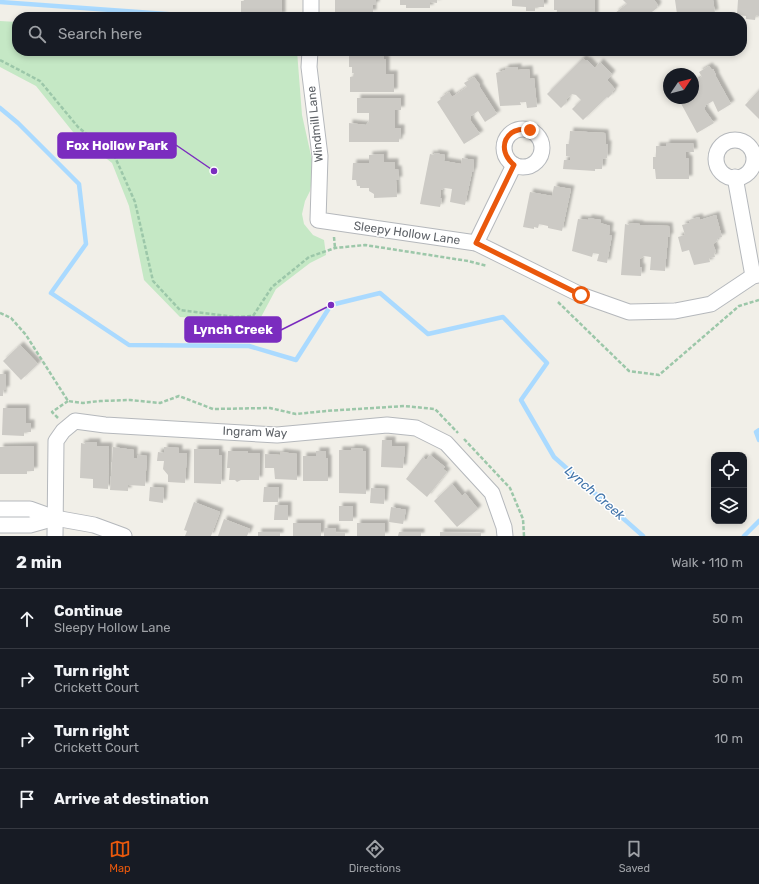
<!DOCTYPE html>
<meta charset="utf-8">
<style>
body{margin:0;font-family:Rubik,sans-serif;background:#20242c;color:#f1f3f6}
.controls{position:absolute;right:12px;bottom:12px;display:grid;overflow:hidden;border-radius:8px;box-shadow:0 2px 6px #0003}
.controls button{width:36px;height:36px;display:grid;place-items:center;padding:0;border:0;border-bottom:1px solid #363941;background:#171b24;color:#f1f3f6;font:20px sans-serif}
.compass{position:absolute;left:663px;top:68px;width:36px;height:36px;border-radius:50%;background:#171b24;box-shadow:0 2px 6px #0003;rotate:55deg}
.stop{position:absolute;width:12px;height:12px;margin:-9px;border:3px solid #ea580c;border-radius:50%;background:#fff}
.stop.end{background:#ea580c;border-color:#fff;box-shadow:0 1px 4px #0008}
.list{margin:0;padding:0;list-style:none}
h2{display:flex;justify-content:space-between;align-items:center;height:52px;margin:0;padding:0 16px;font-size:17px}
h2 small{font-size:13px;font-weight:400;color:#9ea1a6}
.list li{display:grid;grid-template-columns:26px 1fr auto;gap:12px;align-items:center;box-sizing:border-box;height:60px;padding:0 16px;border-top:1px solid #363941}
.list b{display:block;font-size:15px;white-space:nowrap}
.list p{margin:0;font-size:13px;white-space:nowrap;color:#9ea1a6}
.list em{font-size:13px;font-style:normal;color:#9ea1a6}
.icon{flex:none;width:22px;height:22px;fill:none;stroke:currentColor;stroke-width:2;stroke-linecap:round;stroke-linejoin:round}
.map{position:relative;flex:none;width:759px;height:536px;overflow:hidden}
.search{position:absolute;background:#171b24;box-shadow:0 2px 6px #0003;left:12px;right:12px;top:12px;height:44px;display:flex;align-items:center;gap:10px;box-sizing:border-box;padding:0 14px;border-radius:16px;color:#9ea1a6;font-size:15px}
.sheet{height:292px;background:#171b24}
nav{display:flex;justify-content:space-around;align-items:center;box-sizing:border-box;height:56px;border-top:1px solid #363941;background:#171b24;font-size:11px;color:#9ea1a6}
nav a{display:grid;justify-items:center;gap:2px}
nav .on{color:#ea580c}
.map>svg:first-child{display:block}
</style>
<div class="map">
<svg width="759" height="536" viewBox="0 0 759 536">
<defs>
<filter id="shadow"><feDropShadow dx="3.5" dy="-3.5" stdDeviation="1" flood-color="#0004"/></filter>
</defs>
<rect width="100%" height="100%" fill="#f1efe8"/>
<!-- green -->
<polygon fill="#c5e8c5" points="0,21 17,22 17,51 297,51 302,115 312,160 312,180 310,191 305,201 302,214 304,224 313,235 324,240 326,255 310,263 276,289 260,319 252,322 180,317 144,280 129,206 112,163 73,132 36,86 0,67"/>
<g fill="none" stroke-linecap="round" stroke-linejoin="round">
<!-- stream -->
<g stroke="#aadaff" stroke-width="4.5">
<polyline points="0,2 180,15"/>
<polyline points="0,108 18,123 79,184 86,244 51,293 129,345 249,346 296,360 331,305 380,293 428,334 503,317 547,363 521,400 554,457 643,536"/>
<polyline points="759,430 756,432 759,440"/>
<polyline points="744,536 759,521"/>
</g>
</g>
<!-- building -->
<g fill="#cccac5" filter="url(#shadow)">
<polygon points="244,0 282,0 282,16 241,17 241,1 244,1"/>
<polygon points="335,0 376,0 376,5 373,5 373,13 352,13 352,12 335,12"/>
<polygon points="400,0 437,0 437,3 430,2 430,8 406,8 406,5 400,5"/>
<polygon points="512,0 544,0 544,7 535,7 535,11 526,11 526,7 512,6"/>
<polygon points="554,0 595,0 595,17 556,17 557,10 554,10"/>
<polygon points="623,0 654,0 658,5 657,7 657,8 648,15 647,14 643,17 618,17 615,13 627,4"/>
<polygon points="675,0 713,0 715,13 708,14 709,17 684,17 684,13 677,14"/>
<polygon points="738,0 759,0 759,16 756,15 755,20 746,19 746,16 737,15"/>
<polygon points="349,51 384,51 384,59 386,59 386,74 394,74 394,92 350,92 350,77 354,76 354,73 352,73 352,67 349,67"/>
<polygon points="583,58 586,61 587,60 595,68 600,62 612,74 607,80 615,89 612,92 613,93 608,98 607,97 583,120 572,109 581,100 576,95 572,94 566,100 567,102 561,108 547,94"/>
<polygon points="709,66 712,70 713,69 716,75 715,75 731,104 718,112 713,101 706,105 704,109 714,123 697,133 678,98 693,98 693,82 702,77 699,72"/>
<polygon points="518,67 518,70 529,69 530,79 534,78 537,107 527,108 526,102 520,102 521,105 500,106 496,73 505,70 505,68"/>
<polygon points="474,77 480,85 479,86 497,114 485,122 478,111 471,116 470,120 480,134 464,144 437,102 441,99 440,98 449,92 452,97 467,87 464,83"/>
<polygon points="759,90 759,119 745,105"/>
<polygon points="357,98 401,98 401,110 395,110 395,128 401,128 401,138 399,138 399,142 349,142 349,123 366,125 369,121 369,113 357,113"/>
<polygon points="570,131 605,133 606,144 608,144 607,158 603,159 602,169 595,169 595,171 563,169 564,160 570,160 570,156 566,156 566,144 569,144"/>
<polygon points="666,143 693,143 694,152 686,152 686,158 689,159 689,179 656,179 655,169 653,169 653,157 656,157 656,146 666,146"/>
<polygon points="435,153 445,155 444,161 461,164 462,158 474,160 473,172 472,172 465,205 450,202 452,189 445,188 441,190 440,198 442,199 440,207 420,204 430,154 434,155"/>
<polygon points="384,154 384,162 395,162 395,169 398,169 399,180 396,180 397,197 374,198 374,194 369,191 369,188 360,188 360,186 357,186 356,180 352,180 353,163 369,163 369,155"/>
<polygon points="554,186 571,189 562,231 548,228 548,226 539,224 538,228 534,227 534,229 523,227 530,192 552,196"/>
<polygon points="716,215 722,237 718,238 716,242 713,244 716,252 714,253 715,257 709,258 710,262 694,265 689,250 682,252 678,237 685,235 682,225 690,223 689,220 699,217 700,220"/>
<polygon points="588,218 601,220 600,223 610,226 609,235 612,235 607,263 597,261 599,254 593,253 592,257 572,251 578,219 588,220"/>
<polygon points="629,223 640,224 640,225 669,226 670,237 668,237 665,271 650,270 651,257 644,256 640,259 640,267 642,267 641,276 621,275 625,224 629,225"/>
<polygon points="20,345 38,364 21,380 3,361"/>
<polygon points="0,374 6,374 6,390 3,390 3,396 0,396"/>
<polygon points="3,408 26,408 26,423 31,423 31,432 24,432 24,436 2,435"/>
<polygon points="382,440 392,440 392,446 405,446 403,468 381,467"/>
<polygon points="85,442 97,442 97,446 109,446 108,489 93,488 93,479 80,478 81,443 85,444"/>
<polygon points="34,446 34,471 27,471 27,474 0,474 0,447"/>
<polygon points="113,447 134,450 134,458 137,459 137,455 147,456 145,486 128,485 128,491 110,490"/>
<polygon points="164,447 179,448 179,453 187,453 185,483 168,482 168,475 163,469 164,461 157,461 158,452 164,453"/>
<polygon points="351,448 363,449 363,451 366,451 366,494 339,493 339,450 351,450"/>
<polygon points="194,449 219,449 219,455 222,455 221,484 194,483"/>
<polygon points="228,451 248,451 248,453 260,453 259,480 241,480 237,482 235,480 229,480 230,468 227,468"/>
<polygon points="316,451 326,451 326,458 328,458 328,481 303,481 303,456 316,456"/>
<polygon points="280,452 297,454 297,480 275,479 274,468 265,468 265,454 280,455"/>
<polygon points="430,455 445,467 443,469 447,472 427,497 406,479 423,457 426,460"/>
<polygon points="452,484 462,496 465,493 478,509 457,527 434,501"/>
<polygon points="150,487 164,488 163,503 149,501"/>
<polygon points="264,487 279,487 278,502 263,502"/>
<polygon points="371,488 385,489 384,504 370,503"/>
<polygon points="194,502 220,512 211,536 185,536 187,531 184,530"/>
<polygon points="275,505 288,505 288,520 274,520"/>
<rect x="339" y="506" width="14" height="15"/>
<polygon points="391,507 406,510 403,524 389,522"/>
<polygon points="224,519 250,529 247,536 218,536"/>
<rect x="293" y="523" width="28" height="13"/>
<rect x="357" y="523" width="28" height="13"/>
<polygon points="324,528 336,528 336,533 345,533 345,536 324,536"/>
<rect x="258" y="532" width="22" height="4"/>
<polygon points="399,532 421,532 421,536 398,536"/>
<polygon points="440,532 481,533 481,536 440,536"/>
</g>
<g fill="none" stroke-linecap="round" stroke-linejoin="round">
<defs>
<g id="minor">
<polyline points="311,17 311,0"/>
<polyline points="310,51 309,67 320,156 318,220 476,243 581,295 629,312 675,311 711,304 753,276 759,275"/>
<circle cx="523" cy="148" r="19"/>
<circle cx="735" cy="159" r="19"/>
<polyline points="735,177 753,276"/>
<polyline points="476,243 514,165"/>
<polyline points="0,509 30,509 55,518 94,525 124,536"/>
<polyline points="0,525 30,525 55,518"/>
<polyline points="55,536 56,441 63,431 75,421 105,425 277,435 387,425 416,428 446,443 492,493 504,527 505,536"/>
</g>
</defs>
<!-- minor casing -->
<use href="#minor" stroke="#b5b8bc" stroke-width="17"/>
<!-- path -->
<g stroke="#9cc7a9" stroke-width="2.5" stroke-dasharray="4 2" stroke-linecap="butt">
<polyline points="0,60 40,81 78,127 115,157 135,202 153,281 180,310 236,317 253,316 272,287 309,257 335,248 365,245 468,261 487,266"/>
<polyline points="334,237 335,248"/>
<polyline points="558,302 629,371 659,375 739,306 759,300"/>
<polyline points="0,313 11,318 26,335 68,401 83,403 100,401 130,400 160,403 179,396 213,409 270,408 296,414 326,411 404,406 435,409 458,433"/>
<polyline points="58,418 52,412 68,401"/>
<polyline points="464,439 510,488 523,519 524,536"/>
</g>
<!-- minor -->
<use href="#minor" stroke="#fff" stroke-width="15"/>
</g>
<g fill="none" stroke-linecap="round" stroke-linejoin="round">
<!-- route -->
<path stroke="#ea580c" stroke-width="5" d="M530 130C506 125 495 149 514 165L476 243 581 295"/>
</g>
<g text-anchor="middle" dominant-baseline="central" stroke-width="3" stroke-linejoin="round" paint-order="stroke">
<!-- street labels -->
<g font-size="12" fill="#5f6368" stroke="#fff">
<text transform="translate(315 124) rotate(-96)">Windmill Lane</text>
<text transform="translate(407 233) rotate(8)">Sleepy Hollow Lane</text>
<text transform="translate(255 432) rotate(2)">Ingram Way</text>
</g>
<!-- water labels -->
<g font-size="13" font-style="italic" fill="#4174aa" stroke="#fff">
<text transform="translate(595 493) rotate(41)">Lynch Creek</text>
</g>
</g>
<!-- callouts -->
<path fill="none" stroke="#7b2cbf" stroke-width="1.5" d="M214 171L176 145M331 305L281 330"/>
<g fill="#7b2cbf" stroke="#fff" stroke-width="1.5">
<circle cx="214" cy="171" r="4"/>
<circle cx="331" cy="305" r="4"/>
</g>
<g fill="#7b2cbf" stroke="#7b2cbf" stroke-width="1.5">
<rect x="58" y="133" width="118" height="25" rx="4"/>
<rect x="185" y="317" width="96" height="25" rx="4"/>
</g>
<g font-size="13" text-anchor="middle" font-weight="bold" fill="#fff">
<text x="117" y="150">Fox Hollow Park</text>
<text x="233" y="334">Lynch Creek</text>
</g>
</svg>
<div class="controls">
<button><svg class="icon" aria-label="locate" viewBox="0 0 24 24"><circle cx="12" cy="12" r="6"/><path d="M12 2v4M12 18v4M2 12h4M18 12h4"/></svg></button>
<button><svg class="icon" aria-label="layers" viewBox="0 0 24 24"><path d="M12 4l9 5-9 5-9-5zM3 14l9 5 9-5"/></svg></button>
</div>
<svg class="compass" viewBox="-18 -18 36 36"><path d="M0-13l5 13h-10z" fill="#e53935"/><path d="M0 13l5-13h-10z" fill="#9ea1a6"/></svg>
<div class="stop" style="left:581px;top:295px"></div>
<div class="stop end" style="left:530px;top:130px"></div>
<div class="search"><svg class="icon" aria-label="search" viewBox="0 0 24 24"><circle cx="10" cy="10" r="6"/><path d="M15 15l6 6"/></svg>Search here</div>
</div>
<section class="sheet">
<h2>2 min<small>Walk · 110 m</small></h2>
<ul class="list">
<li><svg class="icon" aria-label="ahead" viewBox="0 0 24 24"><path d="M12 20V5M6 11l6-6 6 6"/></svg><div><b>Continue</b><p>Sleepy Hollow Lane</p></div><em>50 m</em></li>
<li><svg class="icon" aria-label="right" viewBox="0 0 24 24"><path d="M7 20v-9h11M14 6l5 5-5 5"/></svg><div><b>Turn right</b><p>Crickett Court</p></div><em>50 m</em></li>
<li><svg class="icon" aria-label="right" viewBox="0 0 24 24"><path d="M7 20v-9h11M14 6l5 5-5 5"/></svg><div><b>Turn right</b><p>Crickett Court</p></div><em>10 m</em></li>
<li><svg class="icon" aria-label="arrive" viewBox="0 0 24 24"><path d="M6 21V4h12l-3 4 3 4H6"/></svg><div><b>Arrive at destination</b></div></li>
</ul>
</section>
<nav>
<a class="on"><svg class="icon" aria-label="map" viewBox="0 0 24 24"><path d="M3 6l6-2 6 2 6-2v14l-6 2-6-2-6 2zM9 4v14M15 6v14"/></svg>Map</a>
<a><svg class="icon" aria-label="directions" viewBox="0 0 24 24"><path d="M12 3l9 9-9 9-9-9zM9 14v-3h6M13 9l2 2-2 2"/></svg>Directions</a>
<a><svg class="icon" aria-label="saved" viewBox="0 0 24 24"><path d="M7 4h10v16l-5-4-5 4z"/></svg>Saved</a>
</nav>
